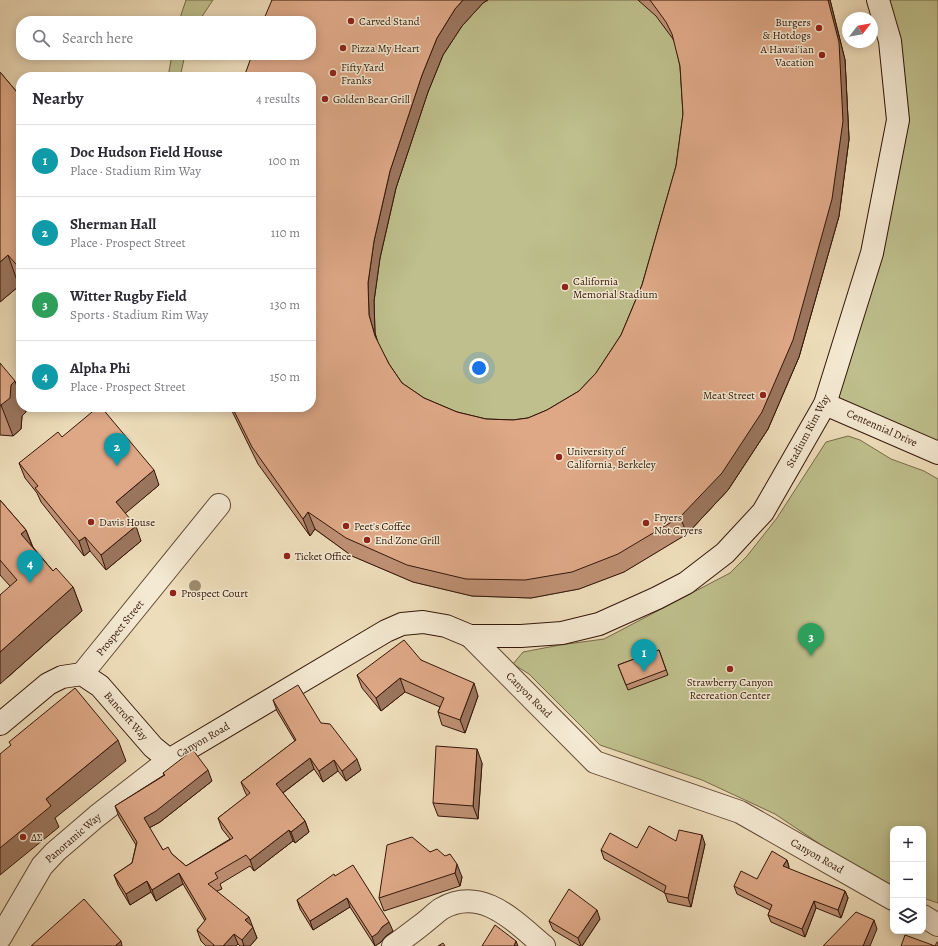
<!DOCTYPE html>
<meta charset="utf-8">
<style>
body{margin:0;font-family:Alegreya,serif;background:#f2f2f3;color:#2b2b33}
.controls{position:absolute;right:12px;bottom:12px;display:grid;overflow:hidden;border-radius:8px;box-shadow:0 2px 10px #0003}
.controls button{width:36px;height:36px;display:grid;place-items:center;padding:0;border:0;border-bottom:1px solid #e1e1e2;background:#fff;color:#2b2b33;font:20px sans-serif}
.compass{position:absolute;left:842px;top:12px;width:36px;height:36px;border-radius:50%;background:#fff;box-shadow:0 2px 10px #0003;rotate:59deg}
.you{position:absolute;left:479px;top:368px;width:14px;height:14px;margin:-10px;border:3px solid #fff;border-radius:50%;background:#1a73e8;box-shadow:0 0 0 6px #1a73e833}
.badge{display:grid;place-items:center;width:26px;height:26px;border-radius:50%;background:#0f766e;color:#fff;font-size:13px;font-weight:700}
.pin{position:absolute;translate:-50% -33px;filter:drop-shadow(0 1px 2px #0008)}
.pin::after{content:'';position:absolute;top:21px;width:14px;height:12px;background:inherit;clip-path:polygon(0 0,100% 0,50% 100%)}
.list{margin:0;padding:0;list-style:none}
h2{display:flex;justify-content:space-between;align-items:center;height:52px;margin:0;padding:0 16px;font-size:17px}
h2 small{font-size:13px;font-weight:400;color:#7c7c81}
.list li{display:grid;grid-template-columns:26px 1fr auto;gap:12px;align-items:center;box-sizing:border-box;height:72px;padding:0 16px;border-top:1px solid #e1e1e2}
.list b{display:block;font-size:15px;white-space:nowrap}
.list p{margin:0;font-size:13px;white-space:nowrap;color:#7c7c81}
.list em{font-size:13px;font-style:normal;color:#7c7c81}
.icon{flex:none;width:22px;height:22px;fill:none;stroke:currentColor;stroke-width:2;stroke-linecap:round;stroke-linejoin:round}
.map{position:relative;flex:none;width:938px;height:946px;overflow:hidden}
.search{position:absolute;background:#fff;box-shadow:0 2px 10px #0003;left:16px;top:16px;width:300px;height:44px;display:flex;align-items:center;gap:10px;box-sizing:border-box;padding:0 14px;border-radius:16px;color:#7c7c81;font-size:15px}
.panel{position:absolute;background:#fff;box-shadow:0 2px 10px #0003;left:16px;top:72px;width:300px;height:340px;border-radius:16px}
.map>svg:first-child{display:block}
</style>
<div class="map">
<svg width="938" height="946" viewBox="0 0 938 946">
<rect width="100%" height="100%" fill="#eeddba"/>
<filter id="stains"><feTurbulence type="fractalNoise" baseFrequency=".005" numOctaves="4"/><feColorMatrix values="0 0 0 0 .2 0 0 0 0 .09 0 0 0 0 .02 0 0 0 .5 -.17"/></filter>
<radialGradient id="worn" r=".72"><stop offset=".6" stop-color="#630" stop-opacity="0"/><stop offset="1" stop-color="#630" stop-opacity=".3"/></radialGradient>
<!-- green -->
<g fill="#bebf8c" stroke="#796a4a">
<polygon points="186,0 213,0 199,21 179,21"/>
<polygon points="287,0 830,0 845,60 849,139 839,216 799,357 768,429 728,490 687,534 624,572 579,589 531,598 472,596 413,582 352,556 295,515 311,407 311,21"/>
<polygon points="878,0 938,0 938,453 825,404 898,120"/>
<polygon points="172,55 185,55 180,77 168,77"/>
<polygon points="848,436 860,440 891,459 924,471 938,479 938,903 923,898 923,829 893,829 893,887 872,879 775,814 702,780 600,745 529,674 513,664 523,652 560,645 604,639 730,573 747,556 777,518 826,442"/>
</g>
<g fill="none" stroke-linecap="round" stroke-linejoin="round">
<defs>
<g id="street">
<polyline points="470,636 595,762 740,812 893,899"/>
<polyline points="82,674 219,505"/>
<polyline points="923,916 938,925"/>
<polyline points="0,938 42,866 55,852 97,816 169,760"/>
<path d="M393 946C402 940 411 933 420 926 427 921 434 914 441 909 482 885 515 922 544 946"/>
</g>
<g id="secondary">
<polyline points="825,404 938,453"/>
<polyline points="0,724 48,684 62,677 82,674 100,686 153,747 169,760 386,631 402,624 423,622 446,626 470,636 521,636 562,633 599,624 657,598 686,583 725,553 763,512 825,404 872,253 898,120 890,41 878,0"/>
</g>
</defs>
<!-- street casing -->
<use href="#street" stroke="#624835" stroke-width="24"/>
<!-- secondary casing -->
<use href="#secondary" stroke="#341609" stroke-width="24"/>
<!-- street -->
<use href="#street" stroke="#f4e9d2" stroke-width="22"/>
<!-- secondary -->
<use href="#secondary" stroke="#f4e9d2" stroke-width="22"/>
</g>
<!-- trees -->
<circle fill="#9e8c6e" cx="195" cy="586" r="6"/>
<!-- wall -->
<g fill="#bf9074" stroke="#341609">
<polygon points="272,0 488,0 483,3 462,26 443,55 428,92 396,188 380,258 374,301 375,333 378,343 389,364 402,383 424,398 457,412 486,419 513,420 528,418 547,410 579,391 596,373 621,335 642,285 676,166 683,114 680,66 675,43 673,39 656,16 638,0 830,0 845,60 849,139 839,216 799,357 768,429 728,490 687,534 624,572 579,589 531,598 472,596 413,582 352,556 315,529 310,536 258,464 230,407 311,407"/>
<polygon points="0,72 21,97 21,288 19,286 0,302"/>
<polygon points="0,363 21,407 24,407 26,412 22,416 21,429 13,436 0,435"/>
<polygon points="62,437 159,485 125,513 141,541 106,570 90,551 84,556 41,502 37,493 25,478 19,463"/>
<polygon points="0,500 26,530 33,547 53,571 73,587 82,611 7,678 10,586 0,575"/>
<polygon points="659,650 668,675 628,690 618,665"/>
<polygon points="421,660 478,696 465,733 442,725 438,712 440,707 405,692 381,711 362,688 357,675"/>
<polygon points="273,700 321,723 361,770 346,781 338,771 323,782 314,769 283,793 305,821 309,832 295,843 293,841 254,871 250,866 220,884 222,889 217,891 252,926 257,938 250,946 240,946 238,944 236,946 206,946 201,941 197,930 205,921 183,884 156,901 151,892 130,905 118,885 114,875 132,863 136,845 119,817 115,806 164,775 163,773 212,781 160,822 149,828 163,850 172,854 186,866 230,839 222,829 218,818 247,796 245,792 241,782 295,741 277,711"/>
<polygon points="482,763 478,819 438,816 433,803"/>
<polygon points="676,841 705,844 691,907 668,902 665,893 604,859 601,850 637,848"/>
<polygon points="430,852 445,856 462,877 460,886 384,911 379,898"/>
<polygon points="787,860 789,867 788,869 845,891 848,898 841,918 816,908 805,937 771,922 768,915 770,910 737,894 734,886 757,879"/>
<polygon points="335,876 393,931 386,936 381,942 375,946 350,907 313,930 300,909 297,900"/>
<polygon points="600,919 582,946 580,946 553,930 549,921"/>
</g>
<!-- shaded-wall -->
<g fill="#9b765e" stroke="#341609">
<polygon points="463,0 488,0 483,3 462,26 443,55 428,92 396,188 380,258 374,301 375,333 381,354 375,336 369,315 368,283 374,241 390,171 422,75 437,38 455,9"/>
<polygon points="828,0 830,0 845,60 849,139 839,216 799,357 768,429 728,490 687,534 680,517"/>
<polygon points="8,255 19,286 0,302 0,262"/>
<polygon points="15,381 21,398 21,407 24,407 26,412 22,416 21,429 13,436 1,405 11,385"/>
<polygon points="154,470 159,485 121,517 116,502"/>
<polygon points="308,512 315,529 310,536 303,519"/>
<polygon points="136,526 141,541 106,570 101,555"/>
<polygon points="26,530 35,554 21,534"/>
<polygon points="85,537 90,551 84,556 79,541"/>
<polygon points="73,587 82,611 0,684 0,652"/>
<polygon points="400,678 405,692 381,711 376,698"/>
<polygon points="474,683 478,696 465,733 460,720"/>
<polygon points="118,740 126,761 55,818 59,827 0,875 0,848 46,799"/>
<polygon points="477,749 482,763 478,819 473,806"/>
<polygon points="310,758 314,769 280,795 276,784"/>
<polygon points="357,759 361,770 346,781 342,771"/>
<polygon points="334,760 338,771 323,782 319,771"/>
<polygon points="208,770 212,781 160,822 147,829 144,818"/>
<polygon points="305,821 309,832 295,843 291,832"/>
<polygon points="289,830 293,841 254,871 250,860"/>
<polygon points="702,835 705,844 691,907 688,898"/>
<polygon points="787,860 789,867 786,874 783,866"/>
<polygon points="457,864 462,877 460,886 455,873"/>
<polygon points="179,873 183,884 156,901 152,890"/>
<polygon points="147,881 151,892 130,905 126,894"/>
<polygon points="845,891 848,898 841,918 838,910"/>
<polygon points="347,898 350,907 313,930 310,921"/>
<polygon points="814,901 816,908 805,937 802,929"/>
<polygon points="597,910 600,919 582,946 581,946 578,938"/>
<polygon points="249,917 257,938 250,946 244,946 242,940 245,920"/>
<polygon points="874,920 877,929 870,946 863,946"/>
<polygon points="389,922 393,931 386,936 381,942 375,946 372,937 382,927"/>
<polygon points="234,934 238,944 236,946 223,946"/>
<polygon points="121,941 122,946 115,946"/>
<polygon points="516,941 518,946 514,946"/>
</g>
<!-- building -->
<g fill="#dea887" stroke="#341609">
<polygon points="272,0 463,0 455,9 437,38 422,75 390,171 374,241 368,283 369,315 375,336 389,364 402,383 424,398 457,412 486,419 513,420 528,418 547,410 579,391 596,373 621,335 642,285 676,166 683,114 680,66 672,34 666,22 650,0 828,0 839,42 843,121 832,199 793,340 762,412 722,473 680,517 618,554 572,572 525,580 466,579 407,565 346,538 308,512 303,519 252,447 232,407 311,407 311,77 244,77 252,55 311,55 311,21 263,21"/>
<polygon points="0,72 21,97 21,270 8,255 0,262"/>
<polygon points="0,363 15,381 11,385 10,398 1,405 0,405"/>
<polygon points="98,407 101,407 154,470 116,502 136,526 101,555 85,537 79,541 35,488 38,486 19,463 58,432 62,437"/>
<polygon points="0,500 26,530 21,534 53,571 56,568 73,587 0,652 0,595 17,580 0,560"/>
<polygon points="404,640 421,660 474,683 460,720 438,712 444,698 400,678 376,698 357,675"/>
<polygon points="659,650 666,670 626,685 618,665"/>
<polygon points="298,685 321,723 330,724 357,759 342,771 334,760 319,771 310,758 276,784 305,821 291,832 289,830 250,860 246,855 215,873 218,878 208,884 249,917 245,920 253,927 242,940 234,934 223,946 215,946 197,930 206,919 179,873 152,890 147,881 126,894 114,875 132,863 137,842 115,806 165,775 163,773 193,750 208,770 156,811 144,818 163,850 168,847 172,854 186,866 233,838 218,818 250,793 241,782 296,740 273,700"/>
<polygon points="75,688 118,740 46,799 51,806 0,848 0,754 11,745 9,742"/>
<polygon points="436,746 477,749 473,806 433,803"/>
<polygon points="649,826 676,841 679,830 702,835 688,898 664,893 666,886 601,850 610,833 637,848"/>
<polygon points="412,837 430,852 437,849 445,856 450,854 457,864 455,873 379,898 387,845"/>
<polygon points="772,851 787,860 783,866 845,891 838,910 814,901 802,929 768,915 772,905 734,886 741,871 757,879"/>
<polygon points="353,865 389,922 382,927 378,933 372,937 347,898 310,921 297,900 334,874 335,876"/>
<polygon points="569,889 597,910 578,938 549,921"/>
<polygon points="84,899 121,941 115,946 31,946"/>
<polygon points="856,912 874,920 863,946 823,946"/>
<polygon points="495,925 516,941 514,946 482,946"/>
<polygon points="905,935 935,946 937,942 938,942 938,946 901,946"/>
<polygon points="443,943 445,946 438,946"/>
</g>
<!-- markers -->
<g fill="#8f2418" stroke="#f4e9d2" stroke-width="1.5">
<circle cx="351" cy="21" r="4"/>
<circle cx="819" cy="28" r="4"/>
<circle cx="343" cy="48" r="4"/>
<circle cx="822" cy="55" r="4"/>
<circle cx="333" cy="73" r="4"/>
<circle cx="325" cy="99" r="4"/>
<circle cx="565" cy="287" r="4"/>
<circle cx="763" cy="395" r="4"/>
<circle cx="559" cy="457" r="4"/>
<circle cx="91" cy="522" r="4"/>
<circle cx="646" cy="523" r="4"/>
<circle cx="346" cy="526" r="4"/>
<circle cx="367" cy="540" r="4"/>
<circle cx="287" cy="556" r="4"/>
<circle cx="173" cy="593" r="4"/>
<circle cx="730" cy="669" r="4"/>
<circle cx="23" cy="837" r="4"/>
</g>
<g text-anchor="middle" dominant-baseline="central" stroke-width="3" stroke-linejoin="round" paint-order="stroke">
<!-- poi labels -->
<g font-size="11" fill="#341609" stroke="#f4e9d2" text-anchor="start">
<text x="359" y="21">Carved Stand</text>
<text x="811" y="22" text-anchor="end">Burgers<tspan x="811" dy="13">&amp; Hotdogs</tspan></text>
<text x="351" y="48">Pizza My Heart</text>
<text x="814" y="49" text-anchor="end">A Hawai'ian<tspan x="814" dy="13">Vacation</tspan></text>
<text x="341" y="67">Fifty Yard<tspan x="341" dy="13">Franks</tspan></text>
<text x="333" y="99">Golden Bear Grill</text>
<text x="573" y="281">California<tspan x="573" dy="13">Memorial Stadium</tspan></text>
<text x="755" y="395" text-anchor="end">Meat Street</text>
<text x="567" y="451">University of<tspan x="567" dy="13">California, Berkeley</tspan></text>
<text x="654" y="517">Fryers<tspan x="654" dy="13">Not Cryers</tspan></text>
<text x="99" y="522">Davis House</text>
<text x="354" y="526">Peet's Coffee</text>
<text x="375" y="540">End Zone Grill</text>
<text x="295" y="556">Ticket Office</text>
<text x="181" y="593">Prospect Court</text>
<text x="730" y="682" text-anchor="middle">Strawberry Canyon<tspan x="730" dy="13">Recreation Center</tspan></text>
<text x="31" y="837">ΔΣ</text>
</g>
<!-- street labels -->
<g font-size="11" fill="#341609" stroke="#f4e9d2">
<text transform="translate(882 428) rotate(24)">Centennial Drive</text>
<text transform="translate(808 431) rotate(-62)">Stadium Rim Way</text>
<text transform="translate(120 628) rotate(-51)">Prospect Street</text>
<text transform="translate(529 695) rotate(45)">Canyon Road</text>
<text transform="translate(126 716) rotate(49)">Bancroft Way</text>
<text transform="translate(203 740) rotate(-30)">Canyon Road</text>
<text transform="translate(73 838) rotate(-41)">Panoramic Way</text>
<text transform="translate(817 856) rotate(30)">Canyon Road</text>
</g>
</g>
<rect width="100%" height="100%" filter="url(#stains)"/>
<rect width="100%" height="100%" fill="url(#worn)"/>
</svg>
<div class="controls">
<button>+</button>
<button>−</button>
<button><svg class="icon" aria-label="layers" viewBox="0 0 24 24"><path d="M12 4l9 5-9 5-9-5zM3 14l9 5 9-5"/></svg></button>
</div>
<svg class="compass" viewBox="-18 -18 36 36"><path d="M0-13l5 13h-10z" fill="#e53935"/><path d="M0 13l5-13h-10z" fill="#7c7c81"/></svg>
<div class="you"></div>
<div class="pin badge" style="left:644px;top:672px;background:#0f9aa8">1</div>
<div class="pin badge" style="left:117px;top:466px;background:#0f9aa8">2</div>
<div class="pin badge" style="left:811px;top:656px;background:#2e9e5b">3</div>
<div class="pin badge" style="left:30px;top:583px;background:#0f9aa8">4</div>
<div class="search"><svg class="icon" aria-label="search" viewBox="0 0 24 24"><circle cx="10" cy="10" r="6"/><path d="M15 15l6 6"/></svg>Search here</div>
<section class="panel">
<h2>Nearby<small>4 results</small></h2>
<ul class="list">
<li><span class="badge" style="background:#0f9aa8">1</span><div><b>Doc Hudson Field House</b><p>Place · Stadium Rim Way</p></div><em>100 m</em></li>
<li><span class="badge" style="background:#0f9aa8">2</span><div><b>Sherman Hall</b><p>Place · Prospect Street</p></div><em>110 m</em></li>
<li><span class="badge" style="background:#2e9e5b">3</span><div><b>Witter Rugby Field</b><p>Sports · Stadium Rim Way</p></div><em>130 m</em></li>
<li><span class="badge" style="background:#0f9aa8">4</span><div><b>Alpha Phi</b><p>Place · Prospect Street</p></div><em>150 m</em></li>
</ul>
</section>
</div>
